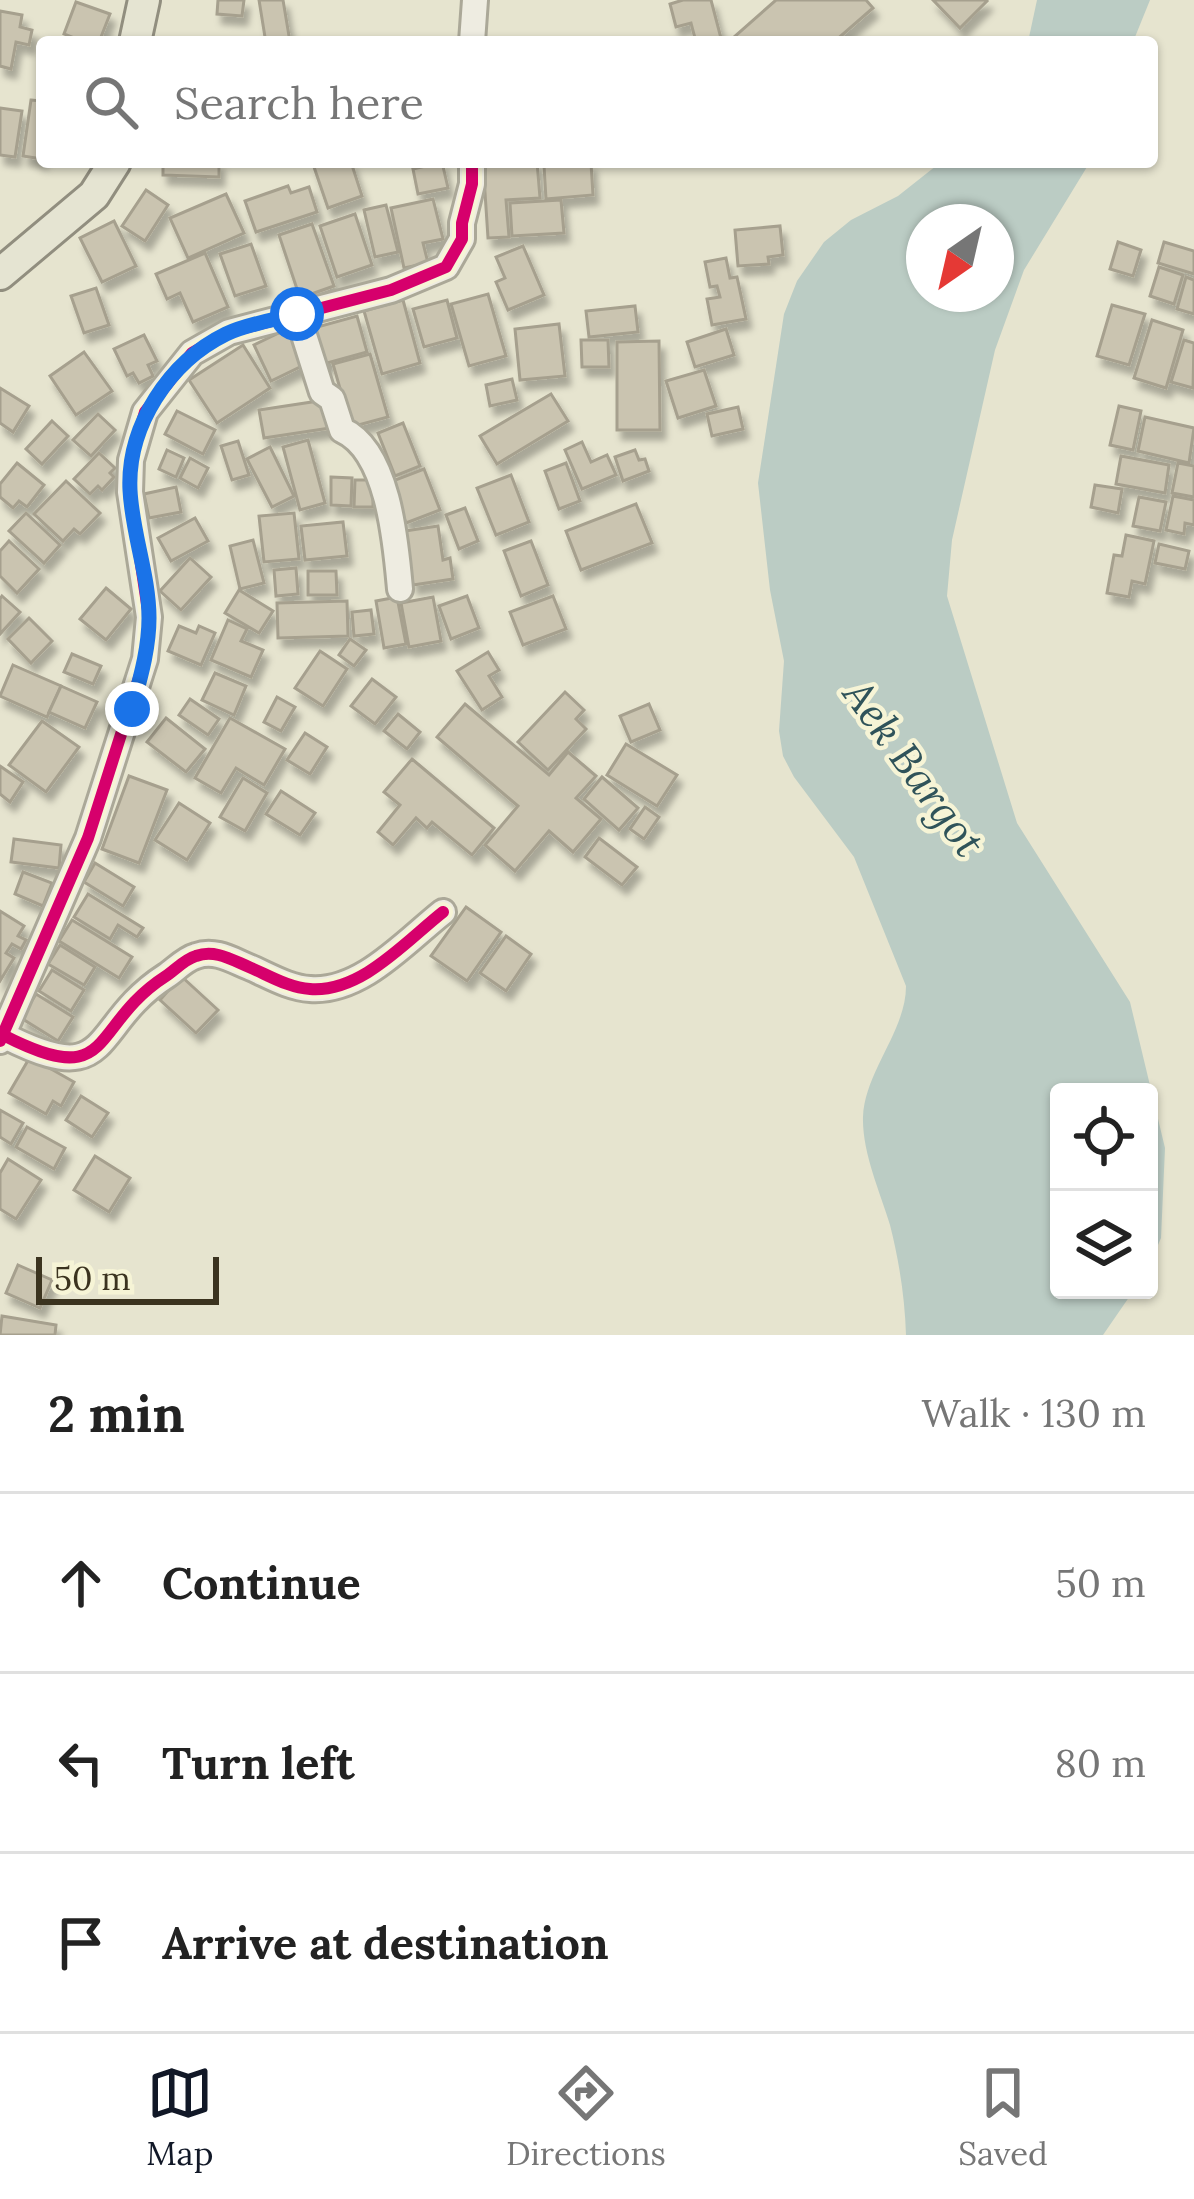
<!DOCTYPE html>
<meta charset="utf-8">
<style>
body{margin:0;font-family:Lora,serif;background:#f6f6f6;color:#222}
.controls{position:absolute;right:36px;bottom:36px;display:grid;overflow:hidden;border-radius:12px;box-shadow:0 3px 9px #0004}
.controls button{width:108px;height:108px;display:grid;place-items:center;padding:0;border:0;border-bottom:3px solid #e0e0e0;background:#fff;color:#222;font:60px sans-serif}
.compass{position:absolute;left:906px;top:204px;width:108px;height:108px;border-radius:50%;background:#fff;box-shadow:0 3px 9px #0004;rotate:214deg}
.scale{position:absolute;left:36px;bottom:30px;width:183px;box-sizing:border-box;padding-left:12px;border:6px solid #3b331f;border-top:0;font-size:33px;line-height:42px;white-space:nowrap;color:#3b331f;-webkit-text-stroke:9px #f6f4d6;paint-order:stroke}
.stop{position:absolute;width:36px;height:36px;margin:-27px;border:9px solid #1a73e8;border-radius:50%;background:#fff}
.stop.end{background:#1a73e8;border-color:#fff;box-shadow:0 3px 12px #0008}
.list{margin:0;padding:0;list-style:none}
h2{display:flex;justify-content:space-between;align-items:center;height:156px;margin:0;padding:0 48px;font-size:51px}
h2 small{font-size:39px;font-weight:400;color:#767676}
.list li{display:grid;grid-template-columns:78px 1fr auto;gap:36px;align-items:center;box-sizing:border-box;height:180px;padding:0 48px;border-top:3px solid #e0e0e0}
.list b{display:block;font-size:45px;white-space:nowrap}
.list em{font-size:39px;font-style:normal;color:#767676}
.icon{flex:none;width:66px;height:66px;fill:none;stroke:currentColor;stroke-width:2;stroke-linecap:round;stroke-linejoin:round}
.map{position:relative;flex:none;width:1194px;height:1335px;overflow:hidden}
.search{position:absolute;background:#fff;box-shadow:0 3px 9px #0004;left:36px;right:36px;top:36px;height:132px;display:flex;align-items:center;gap:30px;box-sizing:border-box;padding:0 42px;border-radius:12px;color:#767676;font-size:45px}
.sheet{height:696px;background:#fff}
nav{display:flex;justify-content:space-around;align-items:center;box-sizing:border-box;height:168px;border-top:3px solid #e0e0e0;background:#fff;font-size:33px;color:#767676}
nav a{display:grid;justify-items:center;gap:6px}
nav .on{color:#111827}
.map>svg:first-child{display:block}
</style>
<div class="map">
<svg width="1194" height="1335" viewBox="0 0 1194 1335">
<defs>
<filter id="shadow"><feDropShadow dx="5" dy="9" stdDeviation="3" flood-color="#0004"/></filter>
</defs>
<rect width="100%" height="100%" fill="#e6e4cf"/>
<!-- water -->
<g fill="#bbccc4" fill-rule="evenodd">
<polygon points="1037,0 1150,0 1133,42 1028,42"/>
<path d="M941 162H1090L1024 270 995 350 952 540 947 596 1017 823 1130 1002 1165 1148 1161 1238 1149 1266V1092H1059V1290H1134L1103 1335H906C905 1299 899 1260 890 1225 880 1192 862 1152 863 1117 865 1071 906 1031 906 986L854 857 794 777 783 756 779 731 784 661 770 590 758 483 784 314 797 281 824 242 851 220 898 196ZM924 222H996V294H924Z"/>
</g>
<!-- building -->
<g fill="#cac4b0" stroke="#a6a08e" stroke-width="3" filter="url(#shadow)">
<polygon points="218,0 244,0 242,16 217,14"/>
<polygon points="259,0 283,0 290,42 239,42 265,37"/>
<polygon points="683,0 711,0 722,42 696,42 691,23 676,27 670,4"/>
<polygon points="776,0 866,0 873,8 834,42 739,42 734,37"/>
<polygon points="933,0 986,0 987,1 960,28"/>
<polygon points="76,2 110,14 99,42 84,42 64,34"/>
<polygon points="0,11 22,15 20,27 32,30 29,45 16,42 11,69 0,66"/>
<polygon points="31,100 42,101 42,159 23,156"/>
<polygon points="0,108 22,111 15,157 0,155"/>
<polygon points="163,162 219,162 219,177 163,175"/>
<polygon points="318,162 351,162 362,196 328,208 313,164"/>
<polygon points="442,162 448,188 418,194 413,169"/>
<polygon points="483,162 537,162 540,198 506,200 509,237 488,238"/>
<polygon points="591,163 593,195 546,199 544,166"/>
<polygon points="288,186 291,193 309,187 317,212 256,232 245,201"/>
<polygon points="146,190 168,205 145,241 122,226"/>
<polygon points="226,194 244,233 188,258 170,218"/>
<polygon points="433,199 443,239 423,243 428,263 404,268 391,208"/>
<polygon points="561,200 564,233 512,236 510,203"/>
<polygon points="386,205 398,252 375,257 364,210"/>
<polygon points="355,214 372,265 337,277 320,226"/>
<polygon points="114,221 136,266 102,282 80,238"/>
<polygon points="312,224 334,286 300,298 279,235"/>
<polygon points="780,226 783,255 768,257 769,264 738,266 735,230"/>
<polygon points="1118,242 1141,250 1133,276 1110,269"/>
<polygon points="1164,242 1194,251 1194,274 1158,263"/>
<polygon points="251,244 266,286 235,296 220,254"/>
<polygon points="523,246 544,295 508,310 496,282 505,278 496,257"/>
<polygon points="205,253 228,307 193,322 180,293 167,299 156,274"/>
<polygon points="726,258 730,278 737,277 746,319 712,325 707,299 720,297 717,286 710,287 705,262"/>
<polygon points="1159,267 1183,275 1174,304 1150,296"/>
<polygon points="1186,277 1194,280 1194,314 1177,309"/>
<polygon points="96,288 109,325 84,333 71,296"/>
<polygon points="488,294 506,356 469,366 451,304"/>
<polygon points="403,300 420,363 382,374 364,311"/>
<polygon points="447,300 457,338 424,347 413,309"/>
<polygon points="1112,305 1145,314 1129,365 1097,356"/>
<polygon points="635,306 638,332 589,337 586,311"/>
<polygon points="357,316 367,352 320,365 310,329"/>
<polygon points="1152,320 1183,330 1166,388 1134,378"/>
<polygon points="559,324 565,376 520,380 515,329"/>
<polygon points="289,328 306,364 271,381 254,345"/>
<polygon points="726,329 734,355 695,367 687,342"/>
<polygon points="144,335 157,361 148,365 153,376 139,383 133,373 127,376 114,349"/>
<polygon points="581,340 608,340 609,367 582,367"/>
<polygon points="1184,340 1194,343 1193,388 1171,382"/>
<polygon points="659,341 660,430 617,430 617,342"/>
<polygon points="243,345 270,388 217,423 189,380"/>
<polygon points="84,352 112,391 76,415 50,376"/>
<polygon points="370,354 388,417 351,427 333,364"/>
<polygon points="704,370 716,406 678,418 666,381"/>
<polygon points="512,379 517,400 490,406 486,385"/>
<polygon points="0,388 29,406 13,432 0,423"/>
<polygon points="551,394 568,421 497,464 480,436"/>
<polygon points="325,400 330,428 264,438 259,410"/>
<polygon points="1119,406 1141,411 1133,450 1110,445"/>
<polygon points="738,407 743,429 712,436 707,414"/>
<polygon points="177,411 215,430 203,454 165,434"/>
<polygon points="98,414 115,430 91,456 73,440"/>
<polygon points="1145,417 1194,428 1189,463 1138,451"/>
<polygon points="52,421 68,436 42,464 26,449"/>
<polygon points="403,423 420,466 395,476 378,433"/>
<polygon points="308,440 325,503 300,510 283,447"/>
<polygon points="238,441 249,475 232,480 221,446"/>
<polygon points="582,442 591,462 607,455 616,475 582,489 565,450"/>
<polygon points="270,447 294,496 272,507 247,459"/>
<polygon points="167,450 184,458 176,477 159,469"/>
<polygon points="635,450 639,460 645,459 649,471 623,481 615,457"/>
<polygon points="99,453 115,468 110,473 114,477 102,490 98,486 90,494 74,479"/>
<polygon points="1121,456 1169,465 1165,493 1116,484"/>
<polygon points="190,458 208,468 198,488 180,478"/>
<polygon points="17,463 44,485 27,507 19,501 13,508 0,497 0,484"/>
<polygon points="566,463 580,501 559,509 545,471"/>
<polygon points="1178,463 1194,466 1194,497 1172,493"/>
<polygon points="424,469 440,510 406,523 390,482"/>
<polygon points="511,475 529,522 496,535 477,488"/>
<polygon points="331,477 352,478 351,506 331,505"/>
<polygon points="355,480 373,480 373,507 354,507"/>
<polygon points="66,481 100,513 80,534 74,529 63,541 34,514"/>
<polygon points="1095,485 1122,489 1118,513 1091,507"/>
<polygon points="176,487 181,512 149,518 144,494"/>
<polygon points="1173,496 1194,500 1194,525 1185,523 1184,534 1166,530"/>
<polygon points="1139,497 1166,502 1160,531 1133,526"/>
<polygon points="636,504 652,543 581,570 566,531"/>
<polygon points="465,508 478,541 459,549 446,515"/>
<polygon points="26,513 60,545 44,563 9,531"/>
<polygon points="294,513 299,559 264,562 259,516"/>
<polygon points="195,518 208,541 171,561 158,538"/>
<polygon points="343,522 347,556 305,560 301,526"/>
<polygon points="438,526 443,560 450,558 453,579 413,585 405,531"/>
<polygon points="1126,535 1154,541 1145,584 1132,581 1129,597 1107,593 1114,555 1122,556"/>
<polygon points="253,540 264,583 240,589 230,546"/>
<polygon points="9,541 39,569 17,593 0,576 0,551"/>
<polygon points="531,541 548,585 521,596 504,551"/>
<polygon points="1159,544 1189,551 1185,569 1155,563"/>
<polygon points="190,558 211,577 181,610 160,591"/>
<polygon points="296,568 298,594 276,596 274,570"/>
<polygon points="308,571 336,571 337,595 308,595"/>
<polygon points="106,588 131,609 106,640 80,619"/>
<polygon points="239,590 273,611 259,633 225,613"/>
<polygon points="2,596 20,612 0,634 0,599"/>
<polygon points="467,596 479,628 451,639 439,606"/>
<polygon points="553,596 566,629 523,645 510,612"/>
<polygon points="397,597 406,644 384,648 376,601"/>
<polygon points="433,597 441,641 409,647 401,603"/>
<polygon points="347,601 348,636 278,638 277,603"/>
<polygon points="371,610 374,634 354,636 352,612"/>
<polygon points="29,618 52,641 31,663 8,639"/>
<polygon points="228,620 247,629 241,641 263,650 251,677 211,660"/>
<polygon points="179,626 196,633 199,626 215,633 201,665 168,651"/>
<polygon points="350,639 366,650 354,666 339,655"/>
<polygon points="320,651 347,669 323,706 295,688"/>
<polygon points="488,652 499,670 489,676 502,697 482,710 457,671"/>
<polygon points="72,654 101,666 93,684 64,672"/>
<polygon points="13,665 61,686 47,717 0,696"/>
<polygon points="215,673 246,686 234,715 202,700"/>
<polygon points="372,679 396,697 375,724 351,706"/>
<polygon points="61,686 97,702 85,728 49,712"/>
<polygon points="565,692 584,710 576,719 586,729 548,770 518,742"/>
<polygon points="277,697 295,707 281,731 264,722"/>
<polygon points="190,699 219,719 208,735 179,715"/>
<polygon points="465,704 549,775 568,752 596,776 576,798 601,819 573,852 549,831 515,871 485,845 518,806 437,737"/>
<polygon points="649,704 660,730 631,742 620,716"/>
<polygon points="398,714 420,732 407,749 384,731"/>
<polygon points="166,718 205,749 186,772 147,742"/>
<polygon points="230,718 285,749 264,785 236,768 221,793 195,778"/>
<polygon points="42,721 79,747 46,792 9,765"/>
<polygon points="305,733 327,747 310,774 287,760"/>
<polygon points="626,744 677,775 657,806 607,775"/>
<polygon points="412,759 494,828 472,855 432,822 427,828 416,818 393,845 378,832 400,805 384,792"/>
<polygon points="0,766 23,782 10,802 0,794"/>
<polygon points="129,776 167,790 139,863 102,849"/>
<polygon points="602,777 638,808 619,830 584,799"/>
<polygon points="243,778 267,793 245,831 220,817"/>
<polygon points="281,791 315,813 300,835 266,814"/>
<polygon points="179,803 210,823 187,860 155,840"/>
<polygon points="645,807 659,817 644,839 630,829"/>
<polygon points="599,838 637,867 622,885 585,857"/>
<polygon points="14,839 61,845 59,868 11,862"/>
<polygon points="95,863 134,887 123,906 84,882"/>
<polygon points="23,872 52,883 43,906 15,894"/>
<polygon points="88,894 143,928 137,937 118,925 110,939 74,917"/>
<polygon points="466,907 501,932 467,981 431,956"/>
<polygon points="0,911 24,926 18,936 26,940 21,949 12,944 6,953 14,958 0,981"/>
<polygon points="72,920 132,957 119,978 59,941"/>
<polygon points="506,936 531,954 506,991 480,973"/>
<polygon points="60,945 95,967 84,985 48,964"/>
<polygon points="52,970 84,990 71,1011 39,991"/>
<polygon points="181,976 218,1010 196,1033 160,1000"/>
<polygon points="36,994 73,1017 58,1041 21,1018"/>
<polygon points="30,1057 74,1082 61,1106 53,1101 46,1114 9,1093"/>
<polygon points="81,1096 108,1113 92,1137 66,1120"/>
<polygon points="0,1110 23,1123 11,1144 0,1137"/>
<polygon points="27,1127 65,1148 54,1169 16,1147"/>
<polygon points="95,1156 130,1178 109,1212 74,1190"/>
<polygon points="8,1159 41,1180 16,1219 0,1209 0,1173"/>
<polygon points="18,1265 52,1280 40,1308 6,1293"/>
<polygon points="2,1316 56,1325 55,1335 0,1335"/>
</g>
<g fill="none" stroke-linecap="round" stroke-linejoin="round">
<defs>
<g id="minor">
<polyline points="472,42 475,0"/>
<path d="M297 313 322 392 332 399 342 430C389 451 396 545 400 589"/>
<path d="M3 1035C116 1093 88 1026 166 976 175 970 185 959 196 956 215 949 232 960 249 967 268 975 289 988 310 989 361 993 406 941 443 912"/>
<polyline points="0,1041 88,838 145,659 149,617 130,492 131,460 145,412 192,353 229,332 391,290 446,267 462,239 462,223 472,184 472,162"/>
</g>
<g id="major">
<polyline points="135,42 144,0"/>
<polyline points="0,274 94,195 115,162"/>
</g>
</defs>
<!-- minor casing -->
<use href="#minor" stroke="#aba898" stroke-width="30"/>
<!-- major casing -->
<use href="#major" stroke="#918e7f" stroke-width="36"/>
<!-- minor -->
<use href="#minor" stroke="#eeece1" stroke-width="24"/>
<!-- major -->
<use href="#major" stroke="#e5e4d2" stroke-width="30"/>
<defs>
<g id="cycleway">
<path d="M3 1035C116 1093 88 1026 166 976 175 970 185 959 196 956 215 949 232 960 249 967 268 975 289 988 310 989 361 993 406 941 443 912"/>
<polyline points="0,1041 88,838 145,659 149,617 130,492 131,460 145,412 192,353 229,332 391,290 446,267 462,239 462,223 472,184 472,162"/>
</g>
</defs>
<!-- cycleway casing -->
<use href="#cycleway" stroke="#f6f4d6" stroke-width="20"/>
<!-- cycleway -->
<use href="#cycleway" stroke="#d6006c" stroke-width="12"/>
</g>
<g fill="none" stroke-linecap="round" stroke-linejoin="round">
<!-- route -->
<path stroke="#1a73e8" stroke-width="15" d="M132 709C140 679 149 649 149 618 149 575 132 533 130 490 127 426 169 362 226 334 247 324 274 320 297 314"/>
</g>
<g text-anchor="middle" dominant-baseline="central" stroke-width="9" stroke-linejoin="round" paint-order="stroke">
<!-- water labels -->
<g font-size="42" font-style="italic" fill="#2f535a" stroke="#f6f4d6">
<text transform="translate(914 768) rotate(54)">Aek Bargot</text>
</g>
</g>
</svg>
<div class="controls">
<button><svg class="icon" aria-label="locate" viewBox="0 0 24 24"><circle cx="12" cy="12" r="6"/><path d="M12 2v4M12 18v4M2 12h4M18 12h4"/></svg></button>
<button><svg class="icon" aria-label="layers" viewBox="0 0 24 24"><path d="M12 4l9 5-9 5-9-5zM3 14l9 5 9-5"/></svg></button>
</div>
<svg class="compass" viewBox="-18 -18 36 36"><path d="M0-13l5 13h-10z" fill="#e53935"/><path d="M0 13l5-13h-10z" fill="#767676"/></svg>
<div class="scale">50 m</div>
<div class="stop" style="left:297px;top:314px"></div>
<div class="stop end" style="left:132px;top:709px"></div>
<div class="search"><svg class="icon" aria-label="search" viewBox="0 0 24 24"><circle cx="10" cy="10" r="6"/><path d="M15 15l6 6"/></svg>Search here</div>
</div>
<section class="sheet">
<h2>2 min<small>Walk · 130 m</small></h2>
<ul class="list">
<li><svg class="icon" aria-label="ahead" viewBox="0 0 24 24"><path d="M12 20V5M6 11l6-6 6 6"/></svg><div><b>Continue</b></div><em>50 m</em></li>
<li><svg class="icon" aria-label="left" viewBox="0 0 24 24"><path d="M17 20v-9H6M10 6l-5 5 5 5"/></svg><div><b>Turn left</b></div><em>80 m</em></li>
<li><svg class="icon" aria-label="arrive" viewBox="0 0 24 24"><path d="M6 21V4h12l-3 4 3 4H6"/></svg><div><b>Arrive at destination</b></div></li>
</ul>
</section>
<nav>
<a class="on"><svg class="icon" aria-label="map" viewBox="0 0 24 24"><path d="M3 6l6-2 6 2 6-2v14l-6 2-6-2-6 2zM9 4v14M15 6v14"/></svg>Map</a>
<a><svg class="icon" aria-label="directions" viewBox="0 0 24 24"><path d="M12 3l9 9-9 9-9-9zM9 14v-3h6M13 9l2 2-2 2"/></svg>Directions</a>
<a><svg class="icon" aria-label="saved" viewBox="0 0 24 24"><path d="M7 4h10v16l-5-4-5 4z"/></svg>Saved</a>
</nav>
